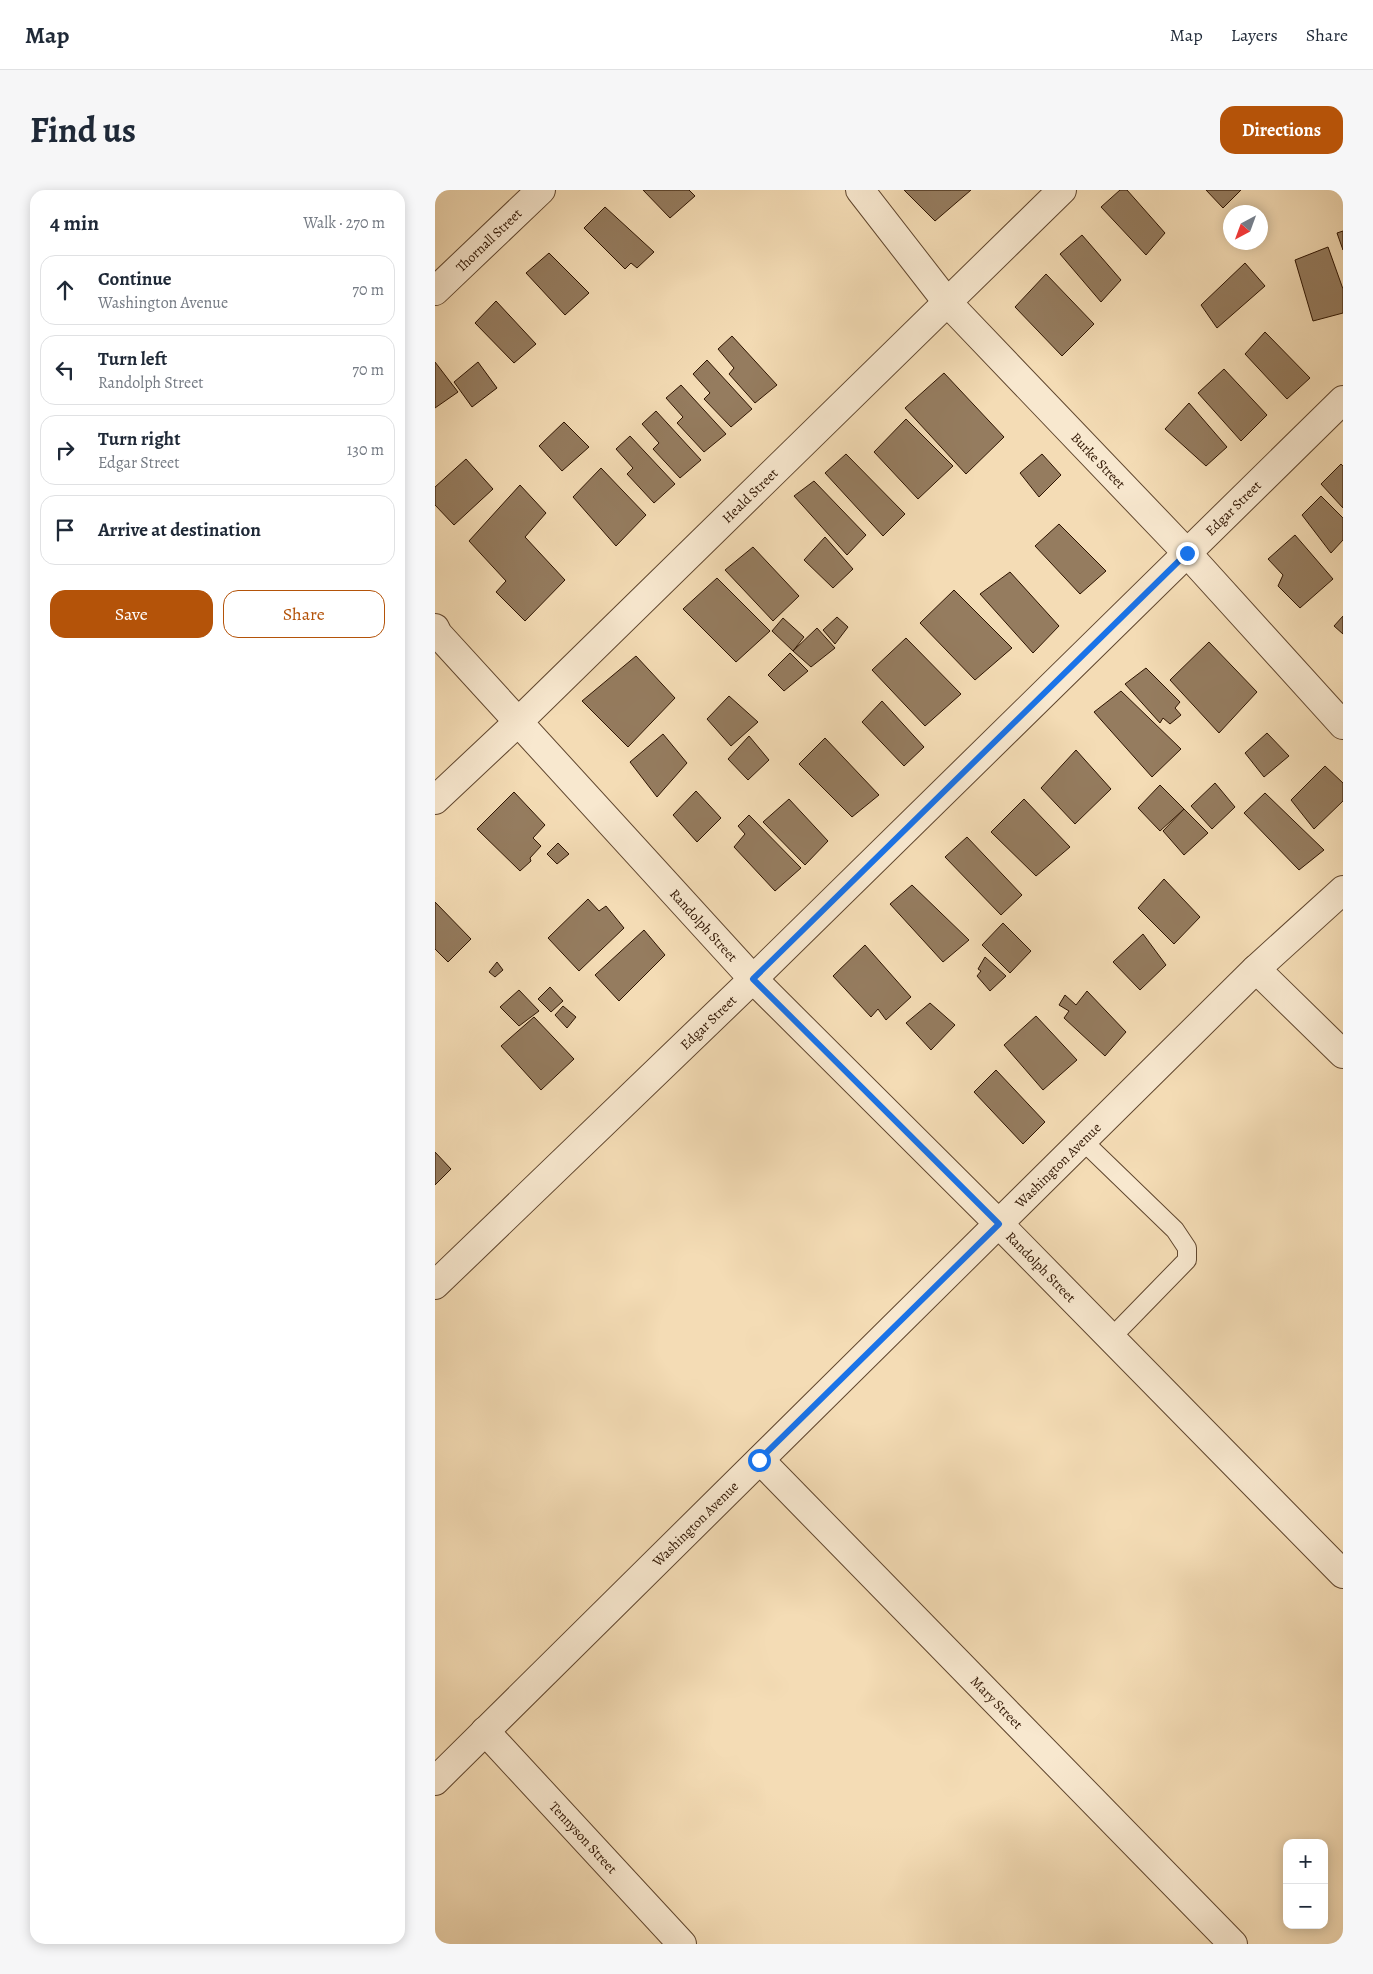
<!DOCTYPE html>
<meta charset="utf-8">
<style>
body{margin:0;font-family:Alegreya,serif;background:#f6f6f7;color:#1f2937}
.controls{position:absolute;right:15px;bottom:15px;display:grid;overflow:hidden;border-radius:10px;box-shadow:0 2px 12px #0003}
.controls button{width:45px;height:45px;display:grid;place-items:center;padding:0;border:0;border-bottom:1px solid #e0e1e3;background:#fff;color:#1f2937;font:25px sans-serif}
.compass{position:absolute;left:788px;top:15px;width:45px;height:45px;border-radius:50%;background:#fff;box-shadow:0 2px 12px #0003;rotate:221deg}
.stop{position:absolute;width:15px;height:15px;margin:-11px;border:4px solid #1a73e8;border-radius:50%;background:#fff}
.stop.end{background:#1a73e8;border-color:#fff;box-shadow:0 1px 5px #0008}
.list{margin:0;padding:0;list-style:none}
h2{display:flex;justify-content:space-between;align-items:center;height:65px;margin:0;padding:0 20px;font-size:21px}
h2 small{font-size:16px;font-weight:400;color:#747a83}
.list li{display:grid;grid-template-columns:32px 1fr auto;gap:15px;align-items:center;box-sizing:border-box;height:70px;margin:0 10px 10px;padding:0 10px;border:1px solid #e0e1e3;border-radius:15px}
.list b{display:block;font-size:19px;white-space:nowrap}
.list p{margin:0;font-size:16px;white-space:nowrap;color:#747a83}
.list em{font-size:16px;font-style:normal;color:#747a83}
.actions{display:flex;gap:10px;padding:15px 20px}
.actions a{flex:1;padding:11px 0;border:1px solid #b45309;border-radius:15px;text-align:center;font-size:18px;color:#b45309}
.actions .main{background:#b45309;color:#fff}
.icon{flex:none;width:28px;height:28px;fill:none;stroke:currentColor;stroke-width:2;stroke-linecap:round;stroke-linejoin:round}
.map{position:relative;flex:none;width:908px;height:1754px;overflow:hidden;border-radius:15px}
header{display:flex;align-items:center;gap:30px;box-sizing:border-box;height:70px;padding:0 25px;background:#fff;border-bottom:1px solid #e0e1e3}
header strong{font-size:24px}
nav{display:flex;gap:28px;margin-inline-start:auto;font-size:18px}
.intro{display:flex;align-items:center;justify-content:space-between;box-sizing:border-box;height:120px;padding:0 30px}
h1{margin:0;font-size:35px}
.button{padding:12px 22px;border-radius:15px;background:#b45309;color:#fff;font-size:18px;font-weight:700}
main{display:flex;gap:30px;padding:0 30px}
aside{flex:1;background:#fff;border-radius:15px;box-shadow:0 2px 12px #0003}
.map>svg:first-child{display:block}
</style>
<header>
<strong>Map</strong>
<nav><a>Map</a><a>Layers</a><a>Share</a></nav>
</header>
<div class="intro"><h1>Find us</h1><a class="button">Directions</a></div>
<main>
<aside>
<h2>4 min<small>Walk · 270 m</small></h2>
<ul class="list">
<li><svg class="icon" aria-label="ahead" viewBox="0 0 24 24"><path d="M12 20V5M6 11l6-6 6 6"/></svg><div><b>Continue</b><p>Washington Avenue</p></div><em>70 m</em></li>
<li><svg class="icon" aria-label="left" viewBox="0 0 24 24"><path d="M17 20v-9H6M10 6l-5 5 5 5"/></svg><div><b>Turn left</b><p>Randolph Street</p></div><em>70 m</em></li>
<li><svg class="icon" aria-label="right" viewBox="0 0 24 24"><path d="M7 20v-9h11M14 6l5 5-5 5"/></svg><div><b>Turn right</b><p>Edgar Street</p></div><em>130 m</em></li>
<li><svg class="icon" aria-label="arrive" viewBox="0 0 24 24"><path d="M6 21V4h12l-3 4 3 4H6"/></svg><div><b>Arrive at destination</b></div></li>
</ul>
<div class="actions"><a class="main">Save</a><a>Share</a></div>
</aside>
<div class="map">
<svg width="908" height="1754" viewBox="0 0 908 1754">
<rect width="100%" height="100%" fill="#f4dcb5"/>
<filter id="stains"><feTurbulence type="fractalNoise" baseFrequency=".004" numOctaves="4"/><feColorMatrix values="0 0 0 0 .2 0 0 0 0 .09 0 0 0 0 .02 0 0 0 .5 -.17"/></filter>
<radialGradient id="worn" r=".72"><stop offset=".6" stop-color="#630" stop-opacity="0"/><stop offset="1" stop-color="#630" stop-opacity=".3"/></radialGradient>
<!-- building -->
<g fill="#957c5f" stroke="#2e1401">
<polygon points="208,0 254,0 260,6 235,28"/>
<polygon points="469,0 536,0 500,31"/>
<polygon points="685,0 692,0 730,43 711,65 666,17"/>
<polygon points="771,0 806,0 788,18"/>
<polygon points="170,17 219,62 202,78 196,73 190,79 149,38"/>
<polygon points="908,41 908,60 902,43"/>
<polygon points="647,45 686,90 666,112 625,64"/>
<polygon points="893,57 908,99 908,123 878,131 860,70"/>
<polygon points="114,63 154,103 130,125 91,83"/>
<polygon points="810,73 830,96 782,138 766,115"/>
<polygon points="611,84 659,134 627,166 580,117"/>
<polygon points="61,111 101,154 79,173 40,133"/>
<polygon points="830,142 875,188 852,209 810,164"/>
<polygon points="297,146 342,195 320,213 294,184 299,178 283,159"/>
<polygon points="272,170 317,219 296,237 269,209 275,203 258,184"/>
<polygon points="0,172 23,202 0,218"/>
<polygon points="43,172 62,198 37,217 19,192"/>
<polygon points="789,179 832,225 806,251 763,203"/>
<polygon points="509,183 569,247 531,284 470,218"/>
<polygon points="246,195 291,244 269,262 242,233 248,227 231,208"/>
<polygon points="754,213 792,257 771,276 730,239"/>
<polygon points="221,221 266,270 245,288 218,259 224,253 207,234"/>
<polygon points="471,229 518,276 483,309 439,262"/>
<polygon points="129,232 154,257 127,281 104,256"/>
<polygon points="195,246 240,294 219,313 192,284 198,278 181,259"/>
<polygon points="411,264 470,324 448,346 390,283"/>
<polygon points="607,264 626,285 604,307 585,283"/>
<polygon points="31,269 58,299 19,335 0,315 0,297"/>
<polygon points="906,274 908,276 908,318 886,294"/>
<polygon points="166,278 211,325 181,356 138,307"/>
<polygon points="379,291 431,345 412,365 359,306"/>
<polygon points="85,295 111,323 90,347 130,390 90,431 61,402 71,391 34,351"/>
<polygon points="886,306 908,328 908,350 896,363 867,325"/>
<polygon points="624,334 671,381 645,404 600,356"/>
<polygon points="860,345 898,389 865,418 843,396 848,385 833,369"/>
<polygon points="390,347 418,379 398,398 369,370"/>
<polygon points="318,357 364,406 338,431 290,380"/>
<polygon points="575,382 624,436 598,463 545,404"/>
<polygon points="282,388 335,441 301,472 248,419"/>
<polygon points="519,400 577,458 540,490 485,433"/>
<polygon points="908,426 908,444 899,436"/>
<polygon points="402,427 413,437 400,454 388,440"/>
<polygon points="348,428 369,447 358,461 337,441"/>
<polygon points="382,438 400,458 376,477 358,461"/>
<polygon points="471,448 526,504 490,536 437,480"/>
<polygon points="774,452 822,502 784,543 735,490"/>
<polygon points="355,463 373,481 349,501 333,485"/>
<polygon points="201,466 240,508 193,557 147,511"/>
<polygon points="711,478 745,512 740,518 746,525 735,534 728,528 725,533 690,494"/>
<polygon points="686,501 746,559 717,587 659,522"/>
<polygon points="294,506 323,532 296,556 272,529"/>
<polygon points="447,511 489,557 469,576 427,532"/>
<polygon points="832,543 854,566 829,587 810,563"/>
<polygon points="228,544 252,573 222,607 195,572"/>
<polygon points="314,546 334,570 313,590 293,569"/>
<polygon points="390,548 444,605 417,627 364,574"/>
<polygon points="641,560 676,599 640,634 606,598"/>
<polygon points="890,576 908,593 908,611 879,639 856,610"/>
<polygon points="780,593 800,617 777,639 756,616"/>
<polygon points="725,595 749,619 725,641 703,618"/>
<polygon points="261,601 286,628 262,652 238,625"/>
<polygon points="79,602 110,635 98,648 106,656 95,668 96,671 85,681 42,639"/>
<polygon points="830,603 889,660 864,680 809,623"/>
<polygon points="354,609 393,651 370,675 328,632"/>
<polygon points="589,609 635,657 601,686 556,642"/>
<polygon points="749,619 773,643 749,665 728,641"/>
<polygon points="314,625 366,678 340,701 299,657 310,644 303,636"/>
<polygon points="532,647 587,705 566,725 510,667"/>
<polygon points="123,653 134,664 122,674 112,664"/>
<polygon points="729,689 765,727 739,754 703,718"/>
<polygon points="477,695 534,750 508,772 455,714"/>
<polygon points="153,709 164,721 171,716 189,738 144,781 113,748"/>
<polygon points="0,712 36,749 13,772 0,759"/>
<polygon points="568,733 596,761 575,783 547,755"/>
<polygon points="209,740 230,765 184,811 160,785"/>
<polygon points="708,744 731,775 705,800 678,772"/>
<polygon points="430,755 476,807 451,830 443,819 436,827 398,786"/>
<polygon points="550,767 571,786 555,801 542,786 546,781 543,779"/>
<polygon points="62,772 68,780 60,787 54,782"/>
<polygon points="115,797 128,811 116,822 103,809"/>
<polygon points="84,800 104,821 84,836 65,817"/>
<polygon points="652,801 691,842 670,866 629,828 634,821 624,815 630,805 641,815"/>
<polygon points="495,813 520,835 496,860 471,833"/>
<polygon points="128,816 141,827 132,838 120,825"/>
<polygon points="601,826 642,870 608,900 569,855"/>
<polygon points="99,827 139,869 106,900 66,856"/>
<polygon points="561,880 610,932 588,954 539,902"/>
<polygon points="0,962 16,979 0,995"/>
</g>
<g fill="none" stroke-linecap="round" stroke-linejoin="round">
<defs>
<polyline id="service" points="648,951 740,1040 752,1058 752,1070 676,1148"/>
<g id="minor">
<path id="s1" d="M425 0 512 112 752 363 908 535"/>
<path id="s2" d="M0 101 106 0"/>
<path id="s3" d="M0 438 3 444 318 789 564 1034 908 1384"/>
<path id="s4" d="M0 610 82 533 627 0"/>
<polyline points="821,779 908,864"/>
<path id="s5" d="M0 1095 318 789 908 210"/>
<path id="s6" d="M325 1270 798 1754"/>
<path id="s7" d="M50 1541 247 1754"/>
</g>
<g id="tertiary">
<path id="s8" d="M0 1591 821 779 908 700"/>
</g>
</defs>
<!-- service casing -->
<use href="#service" stroke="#60462e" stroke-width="20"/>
<!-- minor casing -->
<use href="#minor" stroke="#60462e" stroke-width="30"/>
<!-- tertiary casing -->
<use href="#tertiary" stroke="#60462e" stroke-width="30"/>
<!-- service -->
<use href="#service" stroke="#f8e8cf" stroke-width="18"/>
<!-- minor -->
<use href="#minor" stroke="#f8e8cf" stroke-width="28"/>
<!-- tertiary -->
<use href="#tertiary" stroke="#f8e8cf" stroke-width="28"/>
</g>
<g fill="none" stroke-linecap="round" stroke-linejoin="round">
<!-- route -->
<polyline stroke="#1a73e8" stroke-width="6" points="324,1270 564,1034 318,789 752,363"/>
</g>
<g text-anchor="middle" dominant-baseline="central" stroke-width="4" stroke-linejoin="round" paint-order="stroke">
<!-- street labels -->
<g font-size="14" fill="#2e1401" stroke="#f8e8cf">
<text stroke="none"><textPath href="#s2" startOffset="74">Thornall Street</textPath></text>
<text stroke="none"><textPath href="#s1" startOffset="361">Burke Street</textPath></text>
<text stroke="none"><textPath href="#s4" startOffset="438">Heald Street</textPath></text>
<text stroke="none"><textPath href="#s5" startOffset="1114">Edgar Street</textPath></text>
<text stroke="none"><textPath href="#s3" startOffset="401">Randolph Street</textPath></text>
<text stroke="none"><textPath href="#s5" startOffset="379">Edgar Street</textPath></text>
<text stroke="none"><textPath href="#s8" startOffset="876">Washington Avenue</textPath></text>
<text stroke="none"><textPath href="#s3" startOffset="881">Randolph Street</textPath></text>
<text stroke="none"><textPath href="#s8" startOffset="366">Washington Avenue</textPath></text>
<text stroke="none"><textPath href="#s6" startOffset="339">Mary Street</textPath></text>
<text stroke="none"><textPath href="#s7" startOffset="145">Tennyson Street</textPath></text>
</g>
</g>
<rect width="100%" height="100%" filter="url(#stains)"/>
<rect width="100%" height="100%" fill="url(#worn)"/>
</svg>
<div class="controls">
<button>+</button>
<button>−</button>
</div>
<svg class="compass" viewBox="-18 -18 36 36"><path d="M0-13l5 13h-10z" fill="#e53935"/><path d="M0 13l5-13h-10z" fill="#747a83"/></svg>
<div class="stop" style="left:324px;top:1270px"></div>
<div class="stop end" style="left:752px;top:363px"></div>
</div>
</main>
